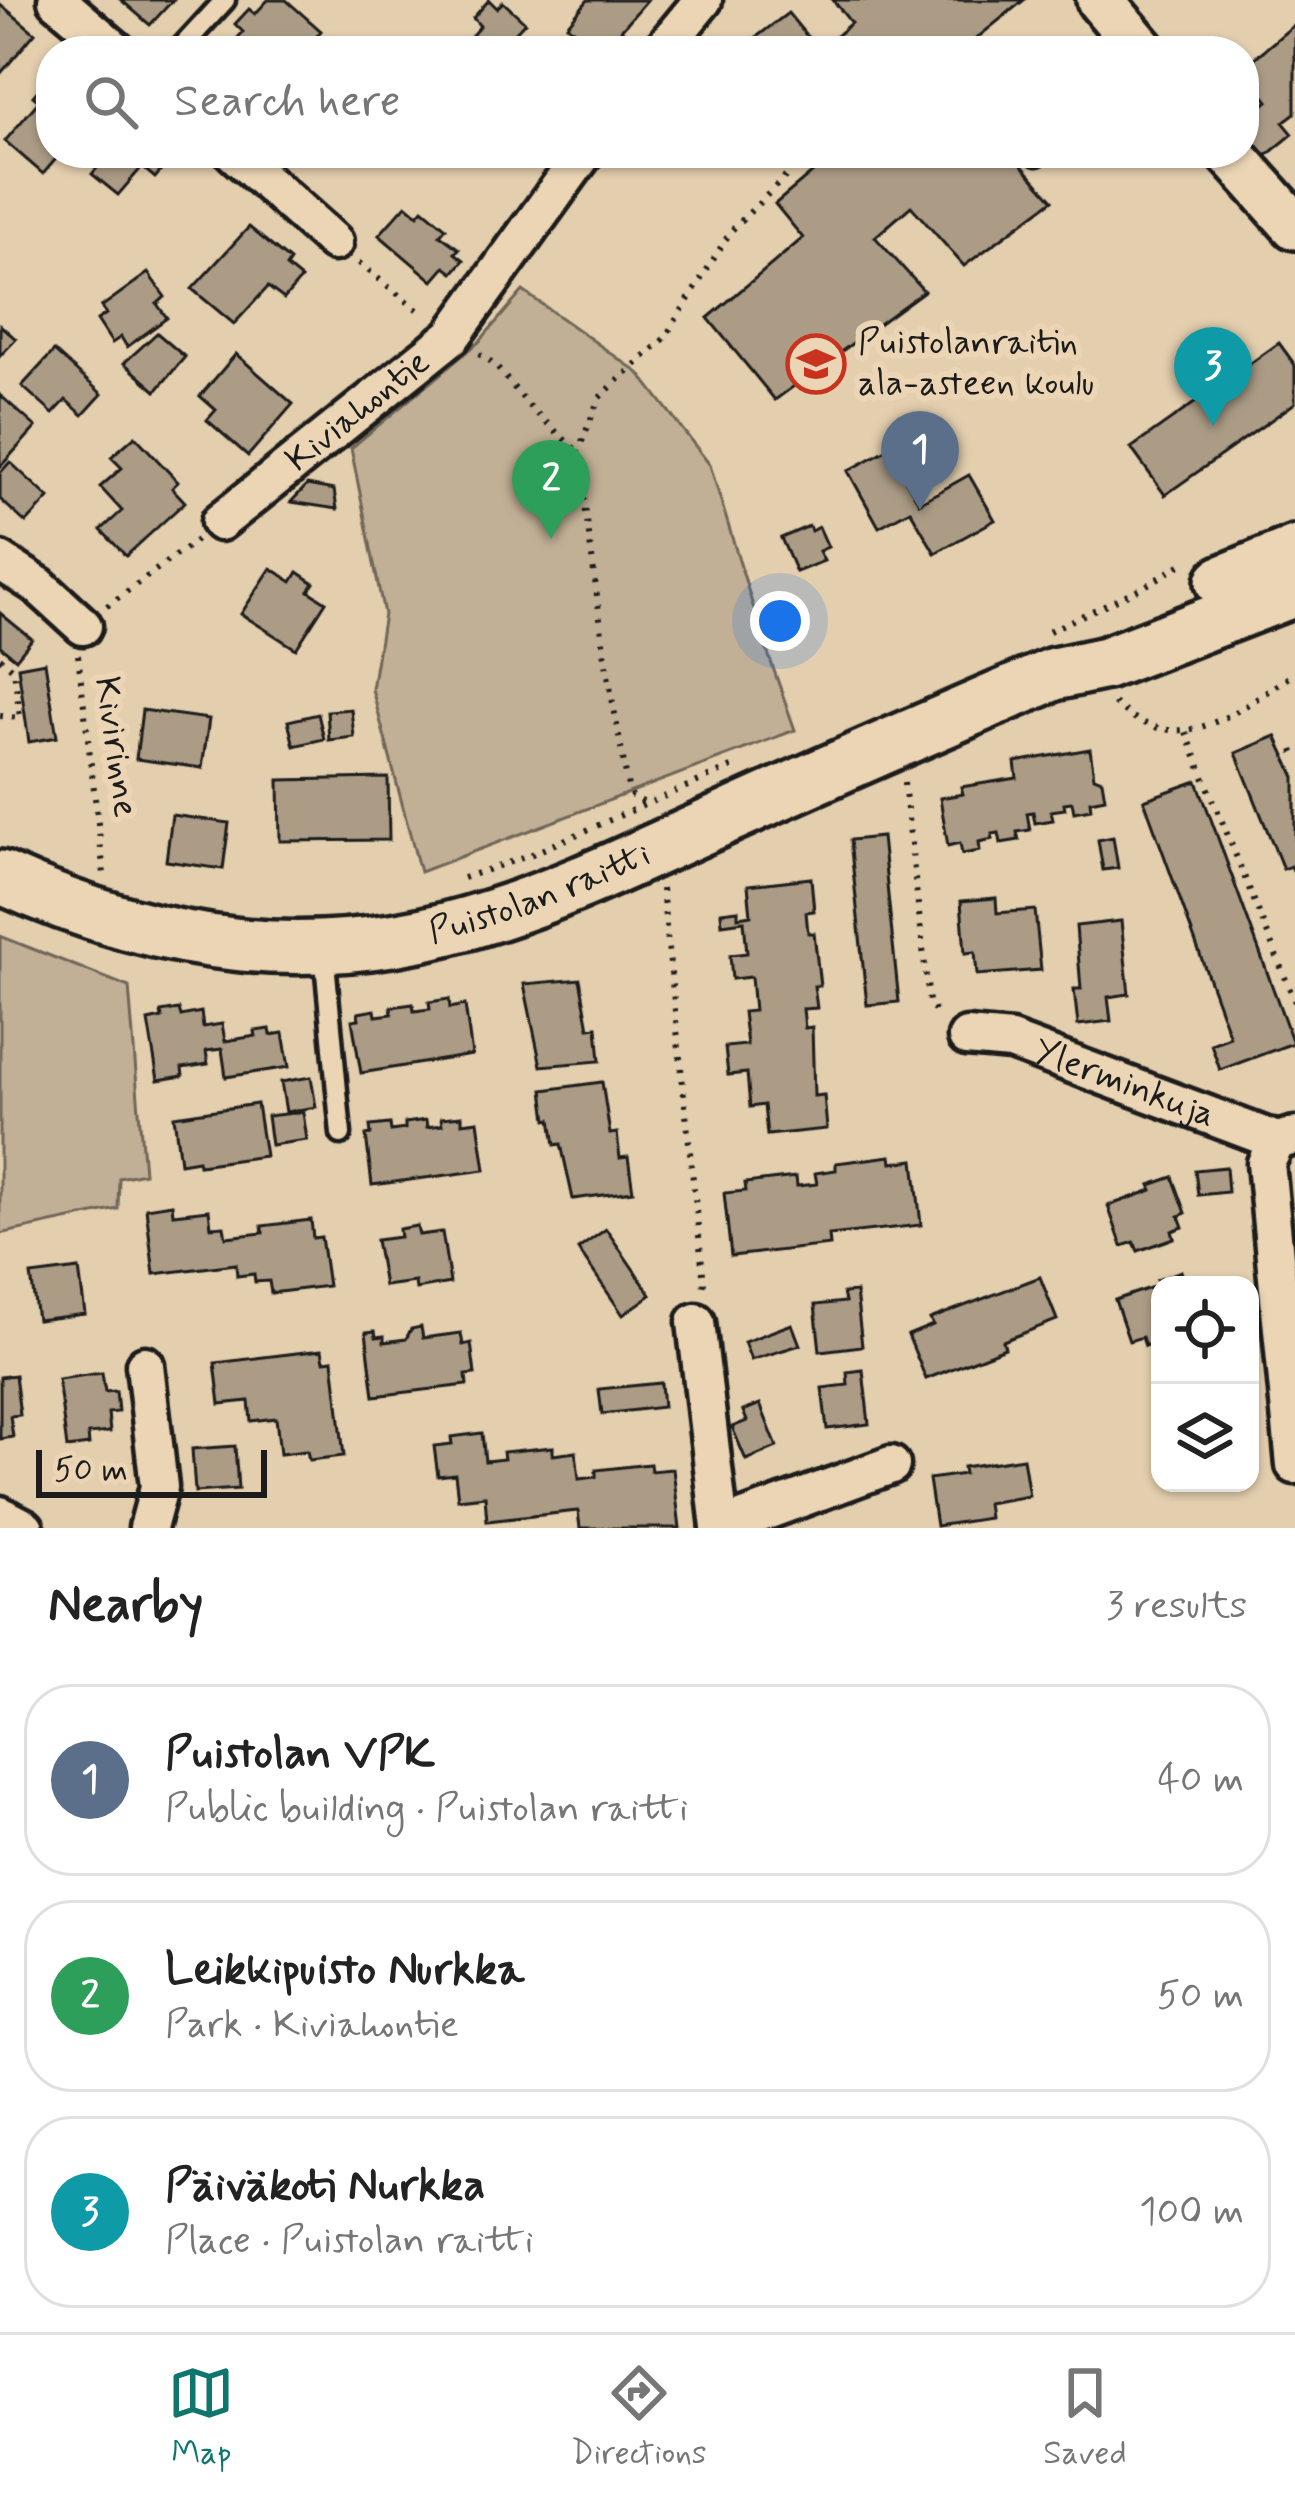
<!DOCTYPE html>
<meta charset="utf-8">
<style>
body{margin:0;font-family:Mynerve,sans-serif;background:#f2f2f2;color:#222}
.controls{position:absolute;right:36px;bottom:36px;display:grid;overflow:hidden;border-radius:24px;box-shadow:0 3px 9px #0004}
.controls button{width:108px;height:108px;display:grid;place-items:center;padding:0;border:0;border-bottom:3px solid #e0e0e0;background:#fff;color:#222;font:60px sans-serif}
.scale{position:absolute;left:36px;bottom:30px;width:231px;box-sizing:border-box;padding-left:12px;border:6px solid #1c1c1c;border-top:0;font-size:33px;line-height:42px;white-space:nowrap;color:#1c1c1c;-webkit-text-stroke:9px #ebd5b4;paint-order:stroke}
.you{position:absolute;left:780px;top:621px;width:42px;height:42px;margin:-30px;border:9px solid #fff;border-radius:50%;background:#1a73e8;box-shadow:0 0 0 18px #1a73e833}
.badge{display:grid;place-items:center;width:78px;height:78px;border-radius:50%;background:#0f766e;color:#fff;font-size:39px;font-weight:700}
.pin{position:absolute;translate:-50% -99px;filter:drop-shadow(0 3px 6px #0008)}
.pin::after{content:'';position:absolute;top:63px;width:42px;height:36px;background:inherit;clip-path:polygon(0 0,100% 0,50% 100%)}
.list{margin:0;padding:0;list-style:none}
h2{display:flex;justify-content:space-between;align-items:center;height:156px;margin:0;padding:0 48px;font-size:51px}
h2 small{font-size:39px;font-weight:400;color:#767676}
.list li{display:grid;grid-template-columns:78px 1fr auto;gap:36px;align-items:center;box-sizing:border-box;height:192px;margin:0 24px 24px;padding:0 24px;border:3px solid #e0e0e0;border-radius:48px}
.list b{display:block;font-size:45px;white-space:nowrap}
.list p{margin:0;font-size:39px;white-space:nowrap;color:#767676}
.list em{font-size:39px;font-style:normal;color:#767676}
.icon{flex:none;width:66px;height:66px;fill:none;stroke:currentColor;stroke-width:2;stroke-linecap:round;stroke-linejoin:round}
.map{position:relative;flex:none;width:1295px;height:1528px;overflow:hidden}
.search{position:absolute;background:#fff;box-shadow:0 3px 9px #0004;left:36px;right:36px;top:36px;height:132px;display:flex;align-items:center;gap:30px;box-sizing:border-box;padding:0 42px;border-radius:48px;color:#767676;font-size:45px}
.sheet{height:804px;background:#fff}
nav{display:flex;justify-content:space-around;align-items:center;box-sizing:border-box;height:168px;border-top:3px solid #e0e0e0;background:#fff;font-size:33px;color:#767676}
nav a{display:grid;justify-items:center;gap:6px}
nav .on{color:#0f766e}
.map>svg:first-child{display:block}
</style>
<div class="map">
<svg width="1295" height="1528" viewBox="0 0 1295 1528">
<rect width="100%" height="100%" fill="#e3ceae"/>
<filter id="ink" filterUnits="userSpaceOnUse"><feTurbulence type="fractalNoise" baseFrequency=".00833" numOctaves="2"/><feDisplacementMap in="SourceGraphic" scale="24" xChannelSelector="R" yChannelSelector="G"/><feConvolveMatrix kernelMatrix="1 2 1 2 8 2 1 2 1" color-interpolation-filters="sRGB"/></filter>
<g filter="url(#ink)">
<!-- green -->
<g fill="#c2b096" stroke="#6f6659" stroke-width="3">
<polygon points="523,291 639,373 710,465 763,639 795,730 420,872 372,689 384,614 351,448 479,342"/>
<polygon points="0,936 129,987 144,1173 119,1178 118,1209 0,1234"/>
</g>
<!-- building -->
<g fill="#ac9c86" stroke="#1c1c1c" stroke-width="3">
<polygon points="121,0 173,0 150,25"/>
<polygon points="268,0 286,0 321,31 304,51 226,51 243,32 235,24 249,9 255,14"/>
<polygon points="489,0 497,8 503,2 525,22 498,51 476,51 466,42 480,26 473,18"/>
<polygon points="588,0 647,0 621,30 626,33 611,51 598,51 567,25"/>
<polygon points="833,0 1024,0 961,51 738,51 788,13 819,51 851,23"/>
<polygon points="0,4 35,33 1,73 0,72"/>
<polygon points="1295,24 1295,113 1283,122 1293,134 1266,156 1244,129 1244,121 1268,101 1244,72 1244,67"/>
<polygon points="45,82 51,87 51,153 61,153 43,174 5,141 39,101 33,96"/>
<polygon points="110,153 176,153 155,178 142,167 118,195 92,174"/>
<polygon points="829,153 1024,153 1016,159 1053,200 964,266 911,206 875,237 924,291 775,400 708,318 803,238 775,204 832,156"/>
<polygon points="406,205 418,215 423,209 446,228 440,235 459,249 455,253 464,260 453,273 445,267 433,281 379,235"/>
<polygon points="249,227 290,261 286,267 301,279 284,299 268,287 234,324 192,289"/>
<polygon points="148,273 165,297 157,304 167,318 127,347 121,337 112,343 97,320 106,314 101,307"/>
<polygon points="0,325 16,339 0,356"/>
<polygon points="157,333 185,357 156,391 124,363"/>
<polygon points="1279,343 1295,365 1295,403 1165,495 1131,448"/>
<polygon points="54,351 102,394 83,415 66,400 53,414 22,386"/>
<polygon points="236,354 293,404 248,456 207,420 216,410 200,396"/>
<polygon points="0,395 36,427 0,467"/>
<polygon points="135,436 178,482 172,488 185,502 126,556 101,530 122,511 100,487 122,468 111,457"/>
<polygon points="888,449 919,503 969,475 995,520 935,553 910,510 879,527 848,471"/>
<polygon points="10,462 49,498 26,523 0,499 0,473"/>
<polygon points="307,485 334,490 337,509 291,502"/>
<polygon points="809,526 811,531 819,527 828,547 819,551 824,561 796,572 781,538"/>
<polygon points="271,568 292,582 298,572 314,583 309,591 326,602 296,649 241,614"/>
<polygon points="0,613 32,639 16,659 0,646"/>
<polygon points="45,662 57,737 29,742 18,667"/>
<polygon points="351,709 354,737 329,740 327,711"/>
<polygon points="142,710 209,719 202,768 136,759"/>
<polygon points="318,714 324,739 294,746 288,721"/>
<polygon points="1276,736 1295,777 1295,875 1291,866 1283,869 1236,753"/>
<polygon points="1090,749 1094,777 1102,780 1105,798 1090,801 1091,809 1074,812 1072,802 1064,803 1065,809 1051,811 1053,820 1035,823 1033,812 1027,813 1030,830 1017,832 1019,840 1001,843 999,833 992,834 993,839 979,842 980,851 962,854 960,843 948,846 940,798 963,794 961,787 1017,778 1015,762"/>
<polygon points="388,778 389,840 280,841 279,780"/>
<polygon points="1197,781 1293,1043 1220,1070 1211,1044 1230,1037 1144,800"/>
<polygon points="172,815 229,823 223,869 166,861"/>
<polygon points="882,837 899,1002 867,1005 850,840"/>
<polygon points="1113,837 1118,868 1103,870 1098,840"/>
<polygon points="811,878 814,911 806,912 808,933 814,933 820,986 814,986 817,1008 803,1009 805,1028 812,1027 814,1096 824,1095 827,1129 767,1135 764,1105 750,1107 747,1073 728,1075 725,1047 747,1045 743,1012 754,1011 751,977 732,979 730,955 747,953 744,921 722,924 721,912 738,910 738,917 751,915 748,885"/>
<polygon points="996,898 997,913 1035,910 1041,970 977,975 975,952 965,953 961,901"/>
<polygon points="1121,921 1129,994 1108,997 1111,1021 1078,1025 1074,989 1081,989 1076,926"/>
<polygon points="580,979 589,1028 597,1027 600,1061 541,1066 524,984"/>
<polygon points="449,999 450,1008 465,1005 472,1055 361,1073 352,1020 359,1019 358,1013 375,1010 376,1016 392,1014 391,1007 413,1004 414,1011 430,1009 429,1002"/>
<polygon points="179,1009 181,1016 201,1012 203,1027 222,1024 225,1041 256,1036 255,1031 270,1029 271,1035 283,1033 289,1067 226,1077 222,1049 206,1051 208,1064 182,1068 183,1076 158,1080 148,1021 162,1018 161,1012"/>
<polygon points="311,1077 316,1107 286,1112 281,1082"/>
<polygon points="602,1082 610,1134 617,1133 620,1158 628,1157 633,1191 573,1199 561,1144 555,1145 551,1119 547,1120 543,1090"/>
<polygon points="257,1104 265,1156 199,1165 198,1160 180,1163 174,1116"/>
<polygon points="303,1112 307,1140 271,1145 267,1116"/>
<polygon points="462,1116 462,1123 478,1121 485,1170 372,1185 366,1135 371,1134 370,1126 390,1124 391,1131 405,1129 405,1123 426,1120 427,1127 442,1125 441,1118"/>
<polygon points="891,1156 892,1163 914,1160 921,1225 829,1235 830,1245 731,1256 724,1193 746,1191 745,1183 796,1177 797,1186 817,1184 815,1173 836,1170 836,1163"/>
<polygon points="1226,1167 1228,1192 1198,1195 1195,1170"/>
<polygon points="1173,1177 1186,1213 1179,1216 1183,1227 1172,1231 1174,1238 1138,1251 1134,1242 1122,1246 1108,1206 1152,1190 1150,1185"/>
<polygon points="172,1204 173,1214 209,1210 211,1227 224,1226 226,1237 263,1233 262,1226 311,1220 313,1238 321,1237 328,1286 271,1293 269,1281 255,1282 254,1274 237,1276 236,1264 154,1274 146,1208"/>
<polygon points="417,1226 419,1235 442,1232 450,1283 416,1289 415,1282 384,1286 376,1240 400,1237 399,1229"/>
<polygon points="606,1229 651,1295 623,1315 578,1249"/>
<polygon points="79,1269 85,1314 37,1320 31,1275"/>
<polygon points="1181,1271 1186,1285 1160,1285 1160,1341 1145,1346 1142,1337 1129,1341 1115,1300 1159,1285 1157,1280"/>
<polygon points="1040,1277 1057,1320 1003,1341 1005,1348 926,1379 908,1335 933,1325 930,1319"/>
<polygon points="856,1292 862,1346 820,1351 815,1305 845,1302 843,1293"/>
<polygon points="792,1324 800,1345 751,1360 744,1342"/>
<polygon points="421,1327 423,1338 461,1333 463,1345 471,1343 475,1374 466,1375 467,1385 374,1396 366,1332 375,1331 376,1337 384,1336 384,1342 406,1339 411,1329"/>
<polygon points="322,1350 324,1361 333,1360 344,1456 309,1460 307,1451 280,1454 276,1418 251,1421 249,1401 220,1404 215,1363"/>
<polygon points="863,1370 869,1424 827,1429 822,1388 848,1385 847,1372"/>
<polygon points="102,1373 105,1392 116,1391 118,1412 108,1413 110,1432 88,1434 89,1445 67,1448 58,1379"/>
<polygon points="15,1375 20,1415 10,1416 13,1437 0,1439 0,1377"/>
<polygon points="661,1383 663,1407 602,1414 599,1389"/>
<polygon points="760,1404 777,1447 746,1460 732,1427 747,1421 743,1411"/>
<polygon points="482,1433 485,1461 504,1459 503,1452 553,1447 553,1455 576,1452 579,1479 596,1477 596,1470 650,1464 651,1471 673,1469 680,1528 580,1528 578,1511 487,1521 485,1496 458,1499 455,1474 438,1476 434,1446 452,1444 451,1437"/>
<polygon points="235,1446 238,1489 195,1492 192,1449"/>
<polygon points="1023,1458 1029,1496 987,1503 989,1518 936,1526 929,1479 964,1474 963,1467"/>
</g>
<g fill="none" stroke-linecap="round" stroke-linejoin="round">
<defs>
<g id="service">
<polyline points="178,51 225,0"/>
<polyline points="1037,155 1040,153"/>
<polyline points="324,951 341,1134"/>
</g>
<g id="minor">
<polyline points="57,0 117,51"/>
<polyline points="661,51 703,0"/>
<polyline points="234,153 334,242"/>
<path id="s1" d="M220 522 452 336 584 153"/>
<polyline points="0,561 39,586 83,626"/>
<path id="s2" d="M967 1037 1011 1041 1277 1141"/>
<polyline points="1295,1136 1277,1141 1266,1163 1295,1465"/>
<polyline points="696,1322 720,1528"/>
<polyline points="145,1365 159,1487 148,1528"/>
<polyline points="0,1515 25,1528"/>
<polyline points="720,1528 891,1465"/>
</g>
<g id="tertiary">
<polyline points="1100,0 1143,51"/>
<polyline points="1230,153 1295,226"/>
</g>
<g id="secondary">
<polyline points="1222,582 1295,552"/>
<path id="s3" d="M0 877C163 951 321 972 494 915 572 890 646 853 721 820 831 770 942 722 1054 674L1106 663 1295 590"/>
</g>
</defs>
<!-- service casing -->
<use href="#service" stroke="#1c1c1c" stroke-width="27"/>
<!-- minor casing -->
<use href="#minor" stroke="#1c1c1c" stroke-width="45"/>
<!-- tertiary casing -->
<use href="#tertiary" stroke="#1c1c1c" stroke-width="54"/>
<!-- secondary casing -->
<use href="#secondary" stroke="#1c1c1c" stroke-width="60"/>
<!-- path -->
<g stroke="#1c1c1c" stroke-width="6" stroke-dasharray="3 9" stroke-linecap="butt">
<polyline points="359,263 424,315"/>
<polyline points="479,354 493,363 532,409 578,452"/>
<polyline points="107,606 198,539"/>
<polyline points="1049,631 1145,586 1187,561"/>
<polyline points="78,655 104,874"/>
<polyline points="0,658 14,670 20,718 0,716"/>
<path d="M1114 703C1181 762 1234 713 1295 673"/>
<polyline points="1186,732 1295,1002"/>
<polyline points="1293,750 1295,755"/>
<polyline points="904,783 929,1001 938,1016"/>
<polyline points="643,802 632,796 628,787 606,664 578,452 599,398 664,339 731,231 788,174"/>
<polyline points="463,878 525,857 734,766"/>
<polyline points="662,889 704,1283 702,1293"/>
</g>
<!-- service -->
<use href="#service" stroke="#ebd5b4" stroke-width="18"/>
<!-- minor -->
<use href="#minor" stroke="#ebd5b4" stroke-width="36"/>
<!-- tertiary -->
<use href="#tertiary" stroke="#ebd5b4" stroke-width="45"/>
<!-- secondary -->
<use href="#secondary" stroke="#ebd5b4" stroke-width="51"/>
</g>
</g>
<!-- icons -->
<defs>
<symbol id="school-ring" viewBox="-11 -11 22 22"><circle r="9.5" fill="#ebd5b4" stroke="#c8321e" stroke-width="1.5"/><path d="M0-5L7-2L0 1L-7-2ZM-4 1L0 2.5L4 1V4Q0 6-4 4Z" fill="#c8321e"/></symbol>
</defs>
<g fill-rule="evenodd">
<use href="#school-ring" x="783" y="331" width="66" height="66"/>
</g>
<g text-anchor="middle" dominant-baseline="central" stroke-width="12" stroke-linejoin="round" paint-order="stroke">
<!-- poi labels -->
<g font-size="36" fill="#1c1c1c" stroke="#ebd5b4" text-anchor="start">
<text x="858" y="343">Puistolanraitin<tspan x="858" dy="41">ala-asteen koulu</tspan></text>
</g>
<!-- street labels -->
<g font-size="36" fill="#1c1c1c" stroke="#ebd5b4">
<text stroke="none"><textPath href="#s1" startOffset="177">Kiviahontie</textPath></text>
<text transform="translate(115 747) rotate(82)">Kivirinne</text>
<text stroke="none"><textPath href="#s3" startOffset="558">Puistolan raitti</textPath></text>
<text stroke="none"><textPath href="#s2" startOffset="165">Ylerminkuja</textPath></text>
</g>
</g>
</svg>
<div class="controls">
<button><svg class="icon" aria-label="locate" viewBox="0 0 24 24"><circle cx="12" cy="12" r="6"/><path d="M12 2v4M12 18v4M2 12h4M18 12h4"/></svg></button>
<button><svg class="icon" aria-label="layers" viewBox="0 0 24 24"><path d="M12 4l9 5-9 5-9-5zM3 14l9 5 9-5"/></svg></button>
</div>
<div class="scale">50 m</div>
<div class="you"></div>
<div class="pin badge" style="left:920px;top:510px;background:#5c6f8a">1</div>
<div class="pin badge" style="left:551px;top:539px;background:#2e9e5b">2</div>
<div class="pin badge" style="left:1213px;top:426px;background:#0f9aa8">3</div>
<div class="search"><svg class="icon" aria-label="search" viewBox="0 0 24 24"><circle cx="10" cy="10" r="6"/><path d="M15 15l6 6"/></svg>Search here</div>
</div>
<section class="sheet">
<h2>Nearby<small>3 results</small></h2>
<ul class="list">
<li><span class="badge" style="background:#5c6f8a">1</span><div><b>Puistolan VPK</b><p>Public building · Puistolan raitti</p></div><em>40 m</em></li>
<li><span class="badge" style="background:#2e9e5b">2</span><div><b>Leikkipuisto Nurkka</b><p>Park · Kiviahontie</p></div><em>50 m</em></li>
<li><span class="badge" style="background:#0f9aa8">3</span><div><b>Päiväkoti Nurkka</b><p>Place · Puistolan raitti</p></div><em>100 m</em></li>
</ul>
</section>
<nav>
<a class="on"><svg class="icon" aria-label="map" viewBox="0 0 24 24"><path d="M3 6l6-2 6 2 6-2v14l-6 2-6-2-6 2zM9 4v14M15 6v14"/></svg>Map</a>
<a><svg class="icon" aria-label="directions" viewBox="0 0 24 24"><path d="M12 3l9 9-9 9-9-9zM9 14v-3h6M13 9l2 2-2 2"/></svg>Directions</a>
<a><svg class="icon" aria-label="saved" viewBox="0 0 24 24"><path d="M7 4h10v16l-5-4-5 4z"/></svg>Saved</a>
</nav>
